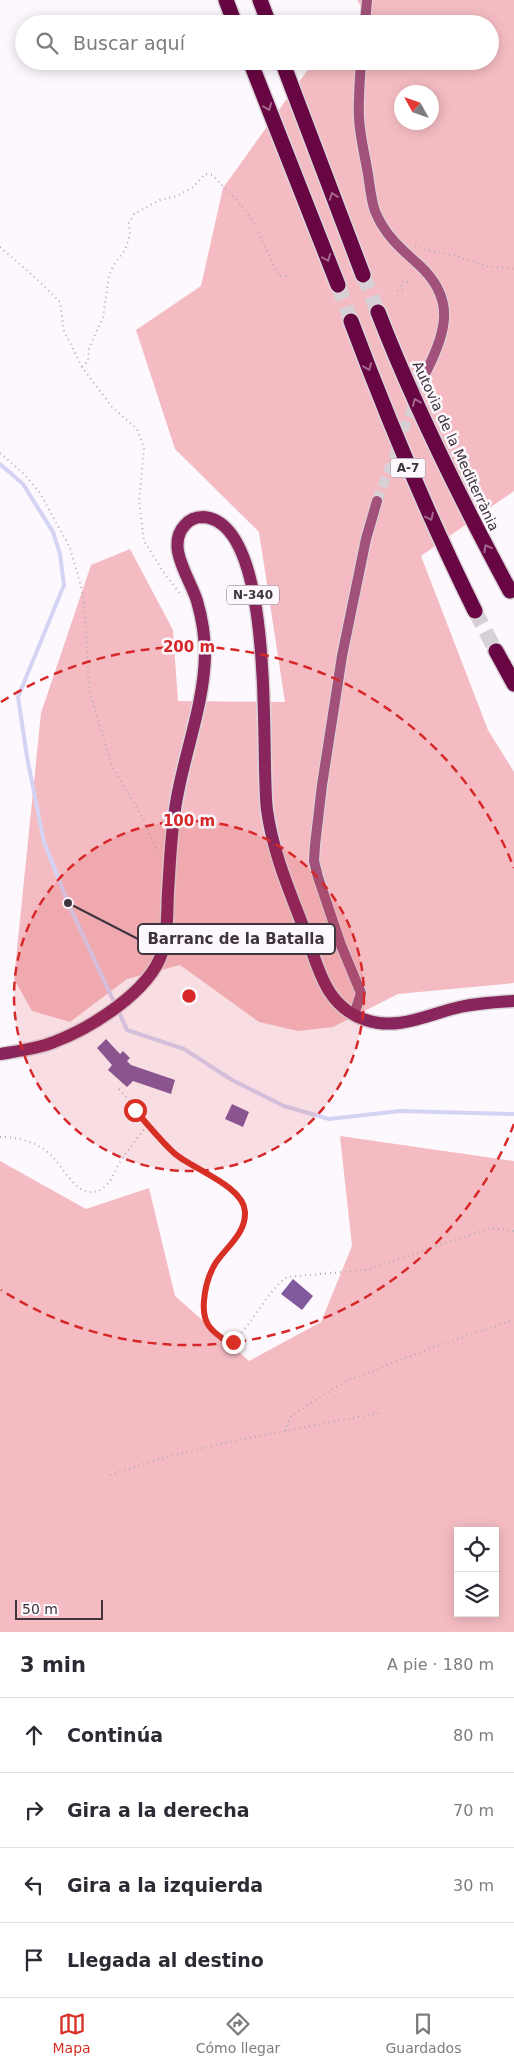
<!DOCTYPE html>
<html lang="es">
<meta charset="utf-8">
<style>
body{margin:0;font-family:"DejaVu Sans",sans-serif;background:#f7f7f7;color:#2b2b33}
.controls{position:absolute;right:15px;bottom:15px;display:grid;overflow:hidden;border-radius:0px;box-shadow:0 2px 12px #0003}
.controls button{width:45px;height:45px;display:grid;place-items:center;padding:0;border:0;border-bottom:1px solid #e1e1e2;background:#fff;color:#2b2b33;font:25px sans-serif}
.compass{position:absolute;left:394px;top:85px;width:45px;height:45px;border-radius:50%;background:#fff;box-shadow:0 2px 12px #0003;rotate:310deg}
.scale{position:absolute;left:15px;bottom:12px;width:88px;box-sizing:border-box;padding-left:5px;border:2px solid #3f343d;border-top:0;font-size:14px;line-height:18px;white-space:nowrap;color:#3f343d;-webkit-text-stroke:4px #fdf8fd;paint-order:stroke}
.stop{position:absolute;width:15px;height:15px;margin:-11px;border:4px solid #d93025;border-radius:50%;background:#fff}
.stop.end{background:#d93025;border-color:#fff;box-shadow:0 1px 5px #0008}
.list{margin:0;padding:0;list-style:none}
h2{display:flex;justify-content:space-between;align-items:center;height:65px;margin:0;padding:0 20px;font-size:21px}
h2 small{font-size:16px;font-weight:400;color:#7c7c81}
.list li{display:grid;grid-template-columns:32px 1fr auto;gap:15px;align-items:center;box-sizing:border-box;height:75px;padding:0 20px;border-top:1px solid #e1e1e2}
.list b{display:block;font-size:19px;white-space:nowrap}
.list em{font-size:16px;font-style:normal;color:#7c7c81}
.icon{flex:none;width:28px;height:28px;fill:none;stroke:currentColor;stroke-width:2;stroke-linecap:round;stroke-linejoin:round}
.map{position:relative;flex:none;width:514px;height:1632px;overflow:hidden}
.search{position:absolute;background:#fff;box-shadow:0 2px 12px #0003;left:15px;right:15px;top:15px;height:55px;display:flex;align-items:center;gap:12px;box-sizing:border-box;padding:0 18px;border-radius:28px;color:#7c7c81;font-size:19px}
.sheet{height:365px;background:#fff}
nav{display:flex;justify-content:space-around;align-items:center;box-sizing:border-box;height:70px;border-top:1px solid #e1e1e2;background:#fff;font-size:14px;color:#7c7c81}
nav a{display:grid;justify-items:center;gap:2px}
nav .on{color:#d93025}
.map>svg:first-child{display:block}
</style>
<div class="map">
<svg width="514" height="1632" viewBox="0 0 514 1632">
<rect width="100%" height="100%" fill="#fdf8fd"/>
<!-- green -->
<g fill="#f4bcc2" fill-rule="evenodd">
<path d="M357 0H514V491L421 556 488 730 514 772V983L398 994 333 1027 298 1031 259 1022 180 965 127 979 70 1022 32 1011 14 979 41 713 91 565 130 549 173 630 178 701 285 702 259 532 175 449 136 330 201 286 223 188 314 61H490V24H372ZM402 92H432V122H402Z"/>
<path d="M340 1136 514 1161V1632H0V1161L86 1209 149 1188 175 1296 249 1361 321 1322 352 1246ZM458 1531H495V1613H458Z"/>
</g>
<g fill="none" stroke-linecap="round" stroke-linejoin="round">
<!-- stream -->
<polyline stroke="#d4d3f3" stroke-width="4" points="0,464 23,484 53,532 60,554 64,585 18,697 27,757 44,842 68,903 127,1030 184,1049 232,1080 284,1106 329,1119 400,1111 514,1114"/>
</g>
<!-- building -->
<g fill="#805a9d">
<polygon points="106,1039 120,1054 123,1051 130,1058 127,1061 131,1065 175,1080 171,1094 133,1081 127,1087 108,1070 112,1065 97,1048"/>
<polygon points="232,1104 249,1112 243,1127 225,1119"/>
<polygon points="293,1279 313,1296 302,1310 281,1294"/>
</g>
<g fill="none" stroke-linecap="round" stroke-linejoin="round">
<!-- secondary-tunnel -->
<polyline stroke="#d7d1d7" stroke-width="10" stroke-dasharray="10 5" stroke-linecap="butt" points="377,501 426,372"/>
<!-- highway-tunnel -->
<g stroke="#d7d1d7" stroke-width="15" stroke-dasharray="15 8" stroke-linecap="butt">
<polyline points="363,275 378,312"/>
<polyline points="338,285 351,321"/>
<polyline points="475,611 496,651"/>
</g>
<defs>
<g id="secondary">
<polyline points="365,24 367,0"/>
<path d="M361 61C360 80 358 99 359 118 360 137 365 156 368 174 370 187 371 200 375 211 384 234 400 248 418 264 456 298 447 331 426 372"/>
<polyline points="354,1015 361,993 341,945 318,877 314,861 315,845 322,785 342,656 366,539 377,501"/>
</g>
<path id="primary" d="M0 1054C18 1051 37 1049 54 1042 91 1028 149 992 162 953 168 935 167 911 168 892 170 862 171 832 176 803 184 754 204 705 205 655 205 638 202 618 197 601 190 578 165 546 185 525 190 519 196 517 203 517 278 522 260 758 267 810 273 854 291 894 306 934 319 970 326 1007 366 1020 399 1031 428 1014 460 1007 477 1003 496 1002 514 1001"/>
<g id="highway">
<polyline points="226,0 235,24"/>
<polyline points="260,0 269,24"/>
<polyline points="250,61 338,285"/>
<polyline points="282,61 363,275"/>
<path d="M378 312C415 408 461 500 510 591"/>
<path d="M351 321C388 420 428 516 475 611"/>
<polyline points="496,651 514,684"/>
</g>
</defs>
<!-- secondary casing -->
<use href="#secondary" stroke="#dbd5da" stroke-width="12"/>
<!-- primary casing -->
<use href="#primary" stroke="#dbd5da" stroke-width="15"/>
<!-- highway casing -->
<use href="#highway" stroke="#dbd5da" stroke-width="18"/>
<!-- path -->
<g stroke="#b3abb2" stroke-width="2" stroke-dasharray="1 4" stroke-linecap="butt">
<polyline points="415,246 426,250 453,255 486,266 514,269"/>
<polyline points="0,247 40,282 60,302 64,331 82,367 112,407 137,429 144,448 139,502 144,541 164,573 182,596"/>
<polyline points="397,291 403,290 401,283 404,281 410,282 414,277"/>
<polyline points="82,367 88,361 89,348 103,317 109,276 113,266 125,250 130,235 129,223 134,214 160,200 177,196 193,187 205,174 212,175 237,200 252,220 279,276 291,276"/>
<polyline points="0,453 24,474 40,493 70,548 81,586 85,609 89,690 112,766 141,815 158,852"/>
<path d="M119 1089 170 1150C189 1166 230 1181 242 1201 256 1224 226 1247 215 1264 208 1275 205 1288 204 1301 202 1324 210 1331 229 1343 243 1340 267 1290 287 1277L365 1270 491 1228 514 1231"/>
<path d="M0 1137C19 1137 36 1142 50 1154 63 1165 79 1205 103 1188 114 1180 115 1168 122 1159 130 1147 139 1136 148 1124"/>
<polyline points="285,1431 291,1416 344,1382 431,1348 514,1320"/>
<path d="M110 1475C197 1444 289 1431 379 1413"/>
</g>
<!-- secondary -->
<use href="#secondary" stroke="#a2527a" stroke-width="10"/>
<!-- primary -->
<use href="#primary" stroke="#88255c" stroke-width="12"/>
<!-- highway -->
<use href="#highway" stroke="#670642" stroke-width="15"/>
</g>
<!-- one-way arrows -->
<defs><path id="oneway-chevron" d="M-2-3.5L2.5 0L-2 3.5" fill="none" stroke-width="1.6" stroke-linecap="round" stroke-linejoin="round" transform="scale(1.25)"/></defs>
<g stroke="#a3678d">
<use href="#oneway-chevron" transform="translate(268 107) rotate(69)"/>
<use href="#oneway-chevron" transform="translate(333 196) rotate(-110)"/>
<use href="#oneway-chevron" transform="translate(327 258) rotate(68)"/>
<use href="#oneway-chevron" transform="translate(368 367) rotate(69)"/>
<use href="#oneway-chevron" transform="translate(416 402) rotate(-113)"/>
<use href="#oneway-chevron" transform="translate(430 517) rotate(65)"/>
<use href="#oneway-chevron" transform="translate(487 548) rotate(-119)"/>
</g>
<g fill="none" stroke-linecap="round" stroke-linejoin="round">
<!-- route -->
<path stroke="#d93025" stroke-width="6" d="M135 1110C147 1124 160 1140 174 1153 192 1169 244 1186 245 1212 246 1234 225 1248 215 1264 208 1276 205 1288 204 1301 202 1324 211 1331 229 1343L233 1342"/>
</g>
<!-- distance rings -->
<circle cx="189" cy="996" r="175" fill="#d62828" fill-opacity=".12"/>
<g fill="none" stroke="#d62828" stroke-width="2.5" stroke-dasharray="9 6">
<circle cx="189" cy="996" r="175"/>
<path d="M514 1124A349 349 0 0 1 1 1290M1 702A349 349 0 0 1 514 868"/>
</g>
<g text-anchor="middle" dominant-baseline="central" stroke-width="5" stroke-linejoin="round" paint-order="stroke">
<!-- shield labels -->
<g fill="#fdf8fd" stroke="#786f77" stroke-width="1">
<rect x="390.5" y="458.5" width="35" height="19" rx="4"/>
<rect x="227" y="585.5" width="52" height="19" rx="4"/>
</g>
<g font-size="12" font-weight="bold" fill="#3f343d">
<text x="408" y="468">A-7</text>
<text x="253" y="595">N-340</text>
</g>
<!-- street labels -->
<g font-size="14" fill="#3f343d" stroke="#fdf8fd">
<text transform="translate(456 446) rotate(65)">Autovia de la Mediterrània</text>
</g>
</g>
<circle cx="189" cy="996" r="8" fill="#d62828" stroke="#fdf8fd" stroke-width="2.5"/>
<g font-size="15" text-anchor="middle" font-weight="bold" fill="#d62828" stroke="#fdf8fd" stroke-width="5" stroke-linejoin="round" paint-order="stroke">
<text x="189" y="652">200 m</text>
<text x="189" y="826">100 m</text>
</g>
<!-- callouts -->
<path fill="none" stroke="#3f343d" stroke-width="2" d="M68 903L138 939"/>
<circle fill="#3f343d" stroke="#fdf8fd" stroke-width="2" cx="68" cy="903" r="5"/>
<rect fill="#fdf8fd" stroke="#3f343d" stroke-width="2" x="138" y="924" width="197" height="30" rx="5"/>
<g font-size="15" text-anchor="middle" font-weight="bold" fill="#3f343d">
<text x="236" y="944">Barranc de la Batalla</text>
</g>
</svg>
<div class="controls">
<button><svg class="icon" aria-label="locate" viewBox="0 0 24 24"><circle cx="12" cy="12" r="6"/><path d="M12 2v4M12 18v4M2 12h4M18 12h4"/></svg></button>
<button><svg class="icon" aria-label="layers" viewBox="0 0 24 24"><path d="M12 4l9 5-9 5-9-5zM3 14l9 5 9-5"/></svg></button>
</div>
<svg class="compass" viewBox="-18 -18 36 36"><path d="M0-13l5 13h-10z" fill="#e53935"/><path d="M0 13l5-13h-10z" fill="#7c7c81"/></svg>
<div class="scale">50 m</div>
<div class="stop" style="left:135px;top:1110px"></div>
<div class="stop end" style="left:233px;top:1342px"></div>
<div class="search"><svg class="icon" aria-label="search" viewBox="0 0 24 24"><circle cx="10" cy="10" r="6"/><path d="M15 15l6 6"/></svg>Buscar aquí</div>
</div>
<section class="sheet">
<h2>3 min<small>A pie · 180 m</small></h2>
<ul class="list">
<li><svg class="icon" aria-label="ahead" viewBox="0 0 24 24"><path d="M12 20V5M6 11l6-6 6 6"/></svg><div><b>Continúa</b></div><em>80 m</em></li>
<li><svg class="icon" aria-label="right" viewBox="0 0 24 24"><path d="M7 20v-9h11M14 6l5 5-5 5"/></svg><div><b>Gira a la derecha</b></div><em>70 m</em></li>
<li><svg class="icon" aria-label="left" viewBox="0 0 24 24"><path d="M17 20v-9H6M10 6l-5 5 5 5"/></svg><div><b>Gira a la izquierda</b></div><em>30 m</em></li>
<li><svg class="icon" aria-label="arrive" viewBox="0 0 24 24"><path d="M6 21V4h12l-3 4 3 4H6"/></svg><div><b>Llegada al destino</b></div></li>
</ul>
</section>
<nav>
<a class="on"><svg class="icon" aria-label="map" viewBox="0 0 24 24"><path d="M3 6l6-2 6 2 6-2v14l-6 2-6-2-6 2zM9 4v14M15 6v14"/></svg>Mapa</a>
<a><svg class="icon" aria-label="directions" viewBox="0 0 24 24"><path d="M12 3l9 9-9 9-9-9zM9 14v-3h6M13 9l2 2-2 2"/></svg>Cómo llegar</a>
<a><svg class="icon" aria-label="saved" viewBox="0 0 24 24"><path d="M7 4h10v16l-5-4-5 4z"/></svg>Guardados</a>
</nav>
